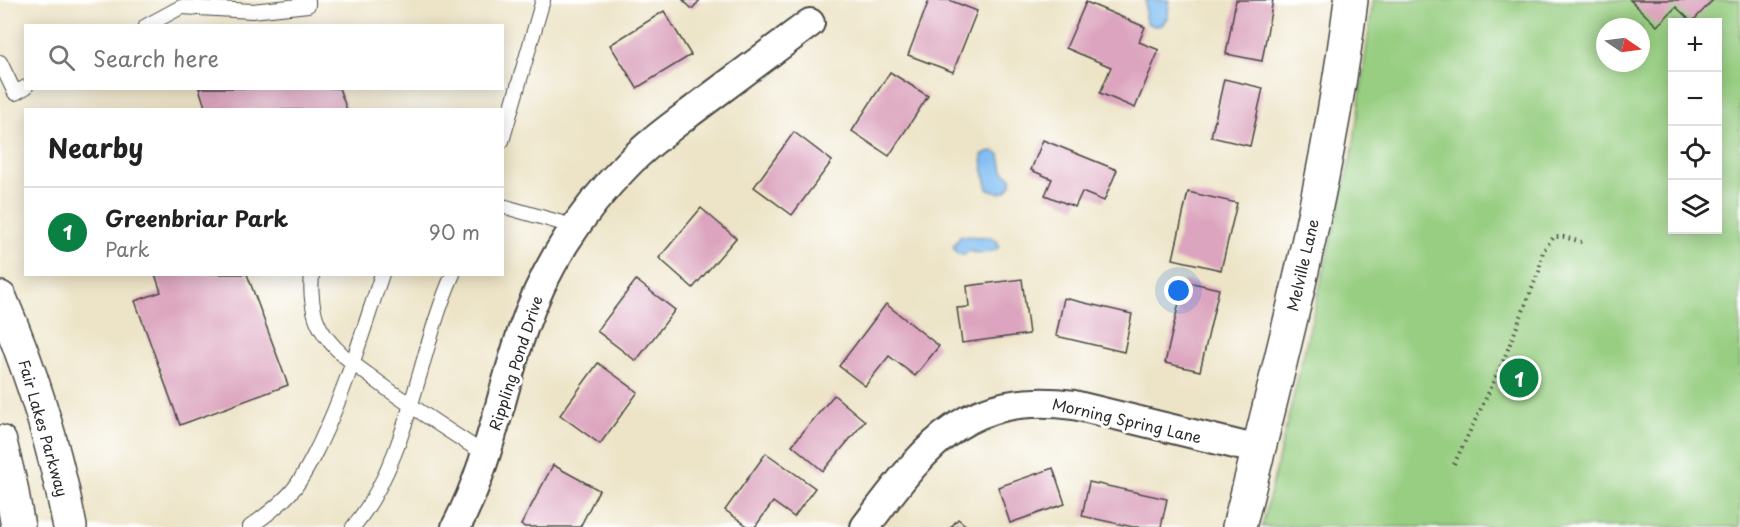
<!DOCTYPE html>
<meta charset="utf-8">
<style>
body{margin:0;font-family:"Playpen Sans",sans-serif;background:#f2f2f2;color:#222}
.controls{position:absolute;right:18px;top:18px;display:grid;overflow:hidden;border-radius:0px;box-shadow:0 3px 15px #0003}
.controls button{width:54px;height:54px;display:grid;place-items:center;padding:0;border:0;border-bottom:2px solid #e0e0e0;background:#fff;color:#222;font:30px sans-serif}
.compass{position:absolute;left:1596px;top:18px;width:54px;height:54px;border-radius:50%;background:#fff;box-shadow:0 3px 15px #0003;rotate:103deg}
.you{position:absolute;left:1179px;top:291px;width:21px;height:21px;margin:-15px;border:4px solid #fff;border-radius:50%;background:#1a73e8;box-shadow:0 0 0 9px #1a73e833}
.badge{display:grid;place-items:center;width:39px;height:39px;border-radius:50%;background:#0b8043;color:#fff;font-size:20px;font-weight:700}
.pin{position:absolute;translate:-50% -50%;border:3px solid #fff;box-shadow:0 2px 6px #0006}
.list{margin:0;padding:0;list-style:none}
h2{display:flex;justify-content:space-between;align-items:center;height:78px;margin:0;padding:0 24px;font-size:26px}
h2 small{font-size:20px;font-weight:400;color:#767676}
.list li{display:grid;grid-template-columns:39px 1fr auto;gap:18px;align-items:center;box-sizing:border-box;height:90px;padding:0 24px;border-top:2px solid #e0e0e0}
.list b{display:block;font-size:22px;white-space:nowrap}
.list p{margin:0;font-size:20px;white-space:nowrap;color:#767676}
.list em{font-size:20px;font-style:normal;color:#767676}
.icon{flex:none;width:33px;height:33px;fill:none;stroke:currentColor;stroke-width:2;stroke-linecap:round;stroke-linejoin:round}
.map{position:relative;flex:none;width:1740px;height:527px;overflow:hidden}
.search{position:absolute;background:#fff;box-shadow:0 3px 15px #0003;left:24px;top:24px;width:480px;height:66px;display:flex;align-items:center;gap:15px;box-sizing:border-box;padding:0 21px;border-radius:0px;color:#767676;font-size:22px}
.panel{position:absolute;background:#fff;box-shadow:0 3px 15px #0003;left:24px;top:108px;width:480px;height:168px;border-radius:0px}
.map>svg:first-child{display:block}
</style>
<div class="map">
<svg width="1740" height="527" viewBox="0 0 1740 527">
<rect width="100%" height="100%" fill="#fff"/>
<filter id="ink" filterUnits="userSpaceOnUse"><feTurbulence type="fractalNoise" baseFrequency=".0167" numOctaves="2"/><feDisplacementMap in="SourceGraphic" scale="12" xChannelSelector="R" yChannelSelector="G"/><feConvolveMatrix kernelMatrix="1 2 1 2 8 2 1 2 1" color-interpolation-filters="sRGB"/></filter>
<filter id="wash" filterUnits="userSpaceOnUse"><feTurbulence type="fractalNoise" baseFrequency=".008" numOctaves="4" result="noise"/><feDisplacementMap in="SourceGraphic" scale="24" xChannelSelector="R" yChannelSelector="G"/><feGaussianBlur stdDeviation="1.35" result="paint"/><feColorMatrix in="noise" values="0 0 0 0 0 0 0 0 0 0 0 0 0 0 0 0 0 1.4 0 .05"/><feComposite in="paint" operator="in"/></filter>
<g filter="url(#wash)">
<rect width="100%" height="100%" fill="#ede4c7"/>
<!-- green -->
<path fill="#97ce81" stroke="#617c56" stroke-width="1.5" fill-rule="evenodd" d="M1373 0H1740V527H1262L1353 149ZM1672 22H1718V230H1672ZM1605 27H1641V63H1605Z"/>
<!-- water -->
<g fill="#7fbdf2" stroke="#55748e" stroke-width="1.5">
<polygon points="1146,0 1169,0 1168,16 1162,25 1154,26 1147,23 1145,18"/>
<path d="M994 151 1000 155 1003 171 1011 177V184L1006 191 1000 193 988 189C985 178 982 166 982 155L987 152Z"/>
<path d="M960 236 990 237 997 241 999 247C991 254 979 254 969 251L964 255 957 254 953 247Z"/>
</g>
<g id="blocks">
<!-- building -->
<g fill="#dca4be">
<polygon points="683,0 700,0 692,9"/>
<polygon points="929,0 949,0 977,11 953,72 908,55"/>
<polygon points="1236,0 1273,0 1262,61 1226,54"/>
<polygon points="1630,0 1713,0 1692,22 1676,7 1657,26"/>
<polygon points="1086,2 1145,27 1139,42 1159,50 1135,108 1100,93 1111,67 1066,48"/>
<polygon points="664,11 691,55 637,88 610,45"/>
<polygon points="890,72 928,96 889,156 852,131"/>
<polygon points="1224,79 1263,88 1250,146 1211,137"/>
<polygon points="199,88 339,88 347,110 206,110"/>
<polygon points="794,132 832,161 792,215 754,187"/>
<polygon points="1043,140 1117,170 1104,201 1082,192 1075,207 1045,195 1052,179 1031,170"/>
<polygon points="1188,192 1237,203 1221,270 1173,259"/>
<polygon points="701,208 736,238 693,288 659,258"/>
<polygon points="155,274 247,274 288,385 180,425 135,301 161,292"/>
<polygon points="1022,279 1029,334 962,343 957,308 969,307 967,286"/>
<polygon points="636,280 675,310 636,361 597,331"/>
<polygon points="1184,281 1219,289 1200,371 1165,363"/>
<polygon points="1064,298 1132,314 1124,352 1056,336"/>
<polygon points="886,304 939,346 915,376 889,356 865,386 839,366"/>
<polygon points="598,363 638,392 600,444 560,415"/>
<polygon points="834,395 865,421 823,471 792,445"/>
<polygon points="766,453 815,488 794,517 773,502 755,527 749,527 725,510"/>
<polygon points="553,465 599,490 580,527 525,527 521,525"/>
<polygon points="1053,468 1065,504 1010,523 998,487"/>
<polygon points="1089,482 1167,499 1161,527 1133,527 1082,516"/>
<polygon points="958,519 968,527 951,527"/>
</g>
</g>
</g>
<g filter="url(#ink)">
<use href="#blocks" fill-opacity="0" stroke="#484742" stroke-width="1.5"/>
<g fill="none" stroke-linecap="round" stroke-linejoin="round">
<defs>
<g id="lane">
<polyline points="146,26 181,7 252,11 308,5 308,0"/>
<polyline points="0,62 15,93 26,87"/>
<polyline points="502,141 543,0"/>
<polyline points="502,206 576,227"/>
<path d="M312 274C310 291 312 314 321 329 333 350 355 365 374 379 410 406 447 430 485 454"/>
<path d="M250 527C265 516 280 505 292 491 304 477 312 459 320 443 346 389 363 331 382 274"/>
<path d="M353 527C410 458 417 355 453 274"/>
</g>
<g id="street">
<path d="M456 527C489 465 500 395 523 329 544 268 581 211 627 165 650 141 678 122 704 102 739 76 775 49 810 23"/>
<path d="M865 527C926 447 962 391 1074 405L1259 450"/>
</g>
<g id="secondary">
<path d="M0 298C32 372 55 447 70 527"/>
<polyline points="0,442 11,487 18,527"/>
<path d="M1239 527C1283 353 1329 178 1351 0"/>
</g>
</defs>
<!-- lane casing -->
<use href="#lane" stroke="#484742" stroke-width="16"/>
<!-- street casing -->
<use href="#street" stroke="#484742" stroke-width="32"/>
<!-- secondary casing -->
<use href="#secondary" stroke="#484742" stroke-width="36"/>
<!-- path -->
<polyline stroke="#484742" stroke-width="4" stroke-dasharray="1.5 4.5" stroke-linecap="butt" points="1454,464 1500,369 1539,271 1543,251 1554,237 1564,237 1585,243"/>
<!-- lane -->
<use href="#lane" stroke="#fff" stroke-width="14"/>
<!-- street -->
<use href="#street" stroke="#fff" stroke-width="28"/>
<!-- secondary -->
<use href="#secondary" stroke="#fff" stroke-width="33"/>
</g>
</g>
<g text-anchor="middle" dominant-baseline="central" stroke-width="6" stroke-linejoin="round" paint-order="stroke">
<!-- street labels -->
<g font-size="15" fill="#2b2b2b" stroke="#fff">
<text transform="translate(1302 265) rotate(-77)">Melville Lane</text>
<text transform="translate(515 363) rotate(-72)">Rippling Pond Drive</text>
<text transform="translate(1127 420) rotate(13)">Morning Spring Lane</text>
<text transform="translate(44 428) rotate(74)">Fair Lakes Parkway</text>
</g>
</g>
</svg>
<div class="controls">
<button>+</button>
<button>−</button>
<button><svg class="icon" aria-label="locate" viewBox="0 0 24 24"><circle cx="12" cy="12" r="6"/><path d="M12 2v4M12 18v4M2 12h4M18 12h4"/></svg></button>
<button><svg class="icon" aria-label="layers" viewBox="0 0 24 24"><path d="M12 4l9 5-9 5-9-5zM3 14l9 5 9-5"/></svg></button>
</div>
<svg class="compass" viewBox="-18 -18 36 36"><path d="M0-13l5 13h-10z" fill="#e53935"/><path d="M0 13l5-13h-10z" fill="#767676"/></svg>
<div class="you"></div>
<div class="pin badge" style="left:1519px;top:378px">1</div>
<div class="search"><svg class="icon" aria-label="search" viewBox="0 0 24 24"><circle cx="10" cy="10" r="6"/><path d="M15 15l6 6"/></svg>Search here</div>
<section class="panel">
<h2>Nearby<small></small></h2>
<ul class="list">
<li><span class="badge">1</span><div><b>Greenbriar Park</b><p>Park</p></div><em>90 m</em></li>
</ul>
</section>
</div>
